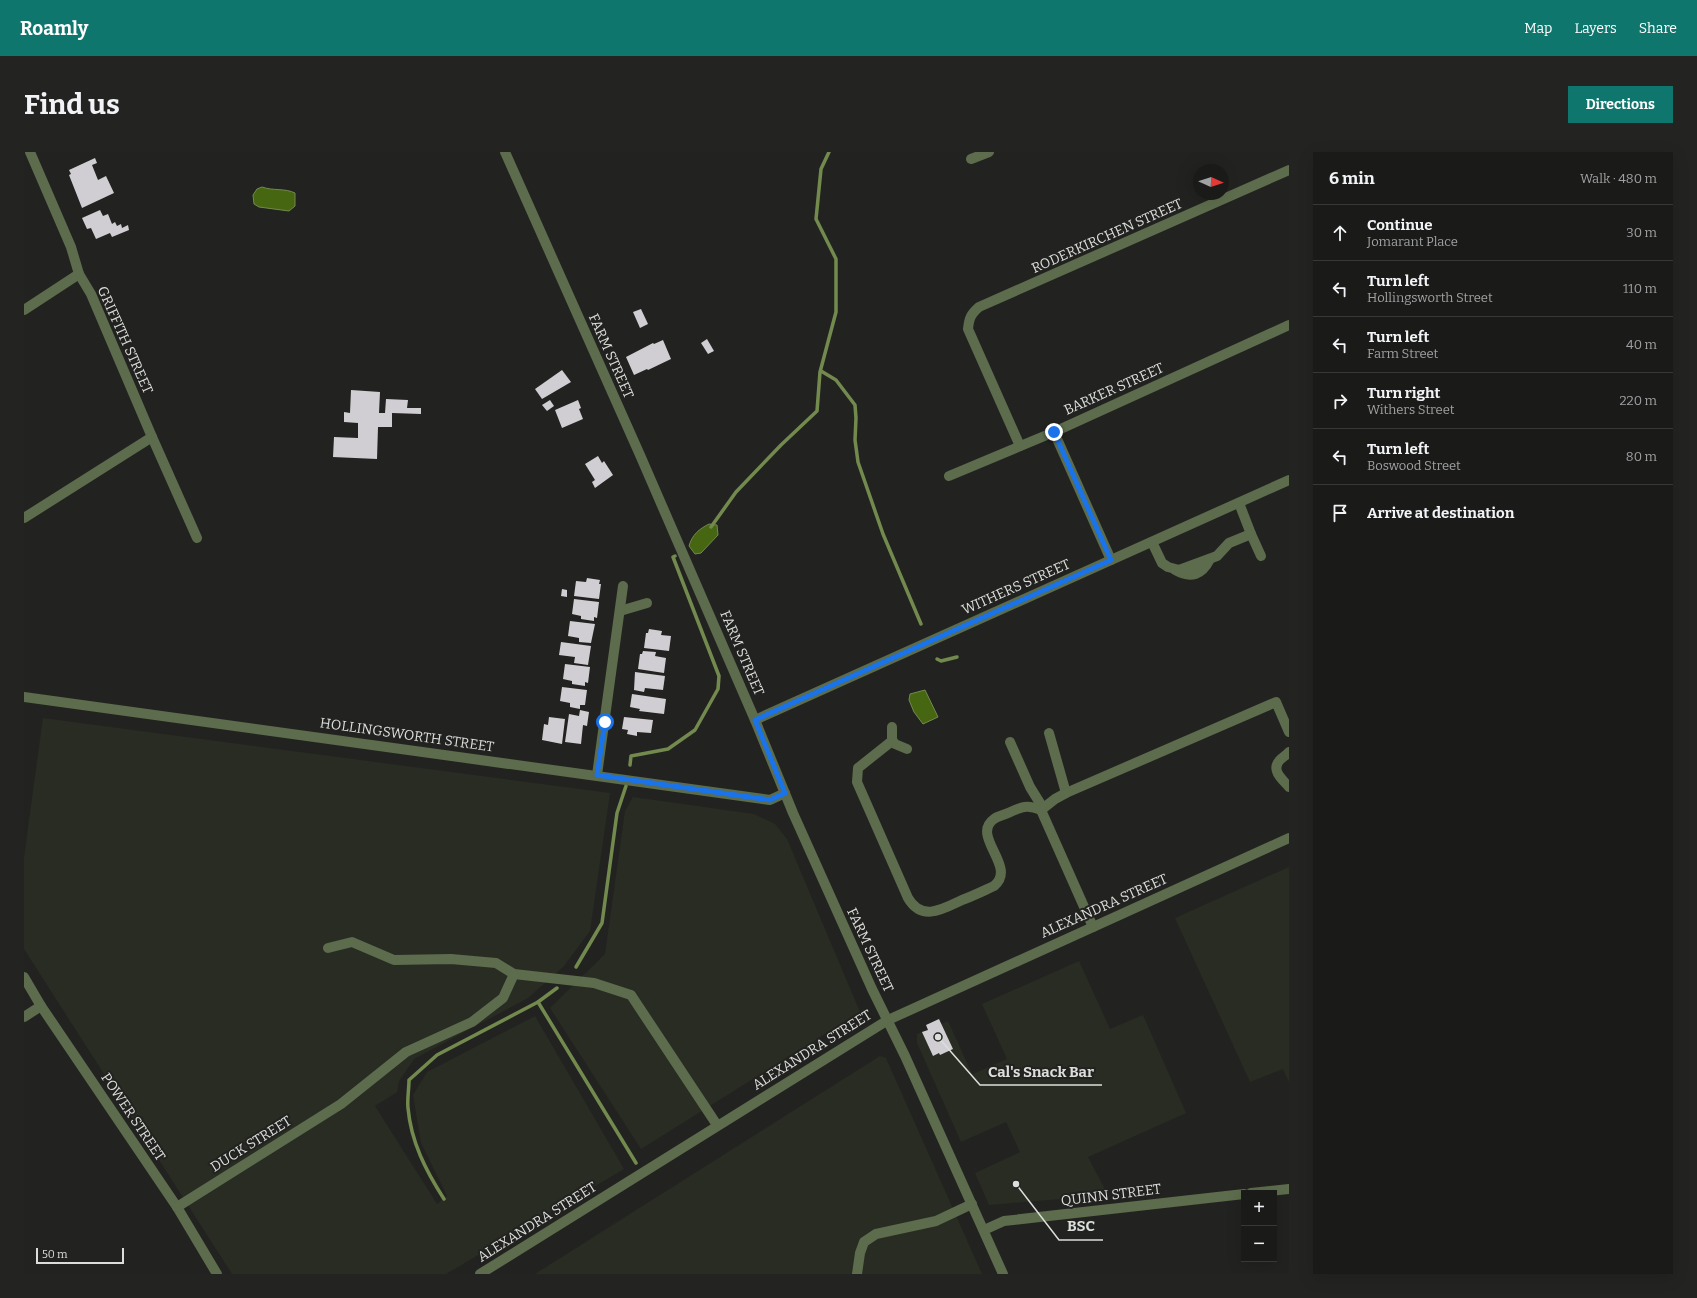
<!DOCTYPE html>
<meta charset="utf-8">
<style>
body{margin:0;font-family:Bitter,serif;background:#232321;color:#f1f3f6}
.controls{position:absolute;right:12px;bottom:12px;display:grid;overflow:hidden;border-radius:0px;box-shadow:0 4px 16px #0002}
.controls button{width:36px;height:36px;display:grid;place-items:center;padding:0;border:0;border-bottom:1px solid #383837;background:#1a1a18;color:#f1f3f6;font:20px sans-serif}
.compass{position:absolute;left:1169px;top:12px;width:36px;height:36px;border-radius:50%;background:#1a1a18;box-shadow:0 4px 16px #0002;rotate:93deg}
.scale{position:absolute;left:12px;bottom:10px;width:88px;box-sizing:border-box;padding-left:4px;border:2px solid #dcdedb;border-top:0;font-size:11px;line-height:14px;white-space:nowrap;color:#dcdedb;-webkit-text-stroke:3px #222320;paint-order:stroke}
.stop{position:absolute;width:12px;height:12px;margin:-9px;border:3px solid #1a73e8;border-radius:50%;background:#fff}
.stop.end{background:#1a73e8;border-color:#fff;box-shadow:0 1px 4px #0008}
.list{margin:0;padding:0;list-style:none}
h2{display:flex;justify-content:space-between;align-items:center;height:52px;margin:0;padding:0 16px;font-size:17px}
h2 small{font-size:13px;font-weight:400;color:#9fa1a2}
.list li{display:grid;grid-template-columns:26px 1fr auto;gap:12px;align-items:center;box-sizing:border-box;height:56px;padding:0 16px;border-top:1px solid #383837}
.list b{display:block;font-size:15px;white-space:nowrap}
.list p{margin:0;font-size:13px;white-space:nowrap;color:#9fa1a2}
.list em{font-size:13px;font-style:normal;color:#9fa1a2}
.icon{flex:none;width:22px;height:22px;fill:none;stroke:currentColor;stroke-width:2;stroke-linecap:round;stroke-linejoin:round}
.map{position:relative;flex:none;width:1265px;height:1122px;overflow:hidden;border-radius:0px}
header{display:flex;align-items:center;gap:24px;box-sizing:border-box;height:56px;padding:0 20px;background:#0f766e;color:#fff}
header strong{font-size:19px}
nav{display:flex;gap:22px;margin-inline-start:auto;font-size:14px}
.intro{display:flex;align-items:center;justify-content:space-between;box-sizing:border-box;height:96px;padding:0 24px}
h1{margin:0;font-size:28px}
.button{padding:10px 18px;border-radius:0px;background:#0f766e;color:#fff;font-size:14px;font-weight:700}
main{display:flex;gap:24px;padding:0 24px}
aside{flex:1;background:#1a1a18;border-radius:0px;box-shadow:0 4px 16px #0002}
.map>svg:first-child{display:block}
</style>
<header>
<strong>Roamly</strong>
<nav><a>Map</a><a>Layers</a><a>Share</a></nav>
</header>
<div class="intro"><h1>Find us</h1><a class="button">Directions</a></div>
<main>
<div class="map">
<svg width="1265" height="1122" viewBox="0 0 1265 1122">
<rect width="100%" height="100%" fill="#222320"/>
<!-- built -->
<g fill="#282c23">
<polygon points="19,566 586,641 566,779 540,814 504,846 390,907 375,929 373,940 351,954 413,1052 423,1044 397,991 389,943 403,920 511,864 600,1017 422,1122 208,1122 0,797 0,705"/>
<polygon points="609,645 730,662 751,672 763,687 836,860 617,997 526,856 581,802 601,659"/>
<polygon points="1265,715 1265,930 1259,917 1226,930 1151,766"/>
<polygon points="1055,809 1086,877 1119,863 1162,961 1064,1005 1084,1043 965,1053 951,1021 996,1000 982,970 937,990 893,891 893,882 924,869 948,922 942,925 983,907 958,852"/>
<polygon points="856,904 862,906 958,1122 511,1122"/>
</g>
<!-- water -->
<g fill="#466611" stroke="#738a4e">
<path d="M238 35C249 39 261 36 271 41V54L265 59 235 55 230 52 229 43 233 37Z"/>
<path d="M685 372 693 373 694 383 677 401 671 402 665 394C668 383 675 377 685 372Z"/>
<polygon points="901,538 914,565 899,572 890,560 885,548 886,542"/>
</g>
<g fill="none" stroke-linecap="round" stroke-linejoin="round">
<!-- stream -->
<g stroke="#738a4e" stroke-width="3.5">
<polyline points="797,219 812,228 831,253 832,266 831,288 834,310 859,382 897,472"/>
<polyline points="687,375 712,340 757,293 793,259 796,220 812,160 812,107 792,67 797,17 805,0"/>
<polyline points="913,507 917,509 933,505"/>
<polyline points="606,613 607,604 644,597 671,578 694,537 695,524 649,405 651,404"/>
<polyline points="552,815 578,771 593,661 602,634"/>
<polyline points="514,850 612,1011"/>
<path d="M420 1047C402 1019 387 990 384 956 383 947 385 937 385 928L413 903 514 850 533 836"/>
</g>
</g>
<!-- building -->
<g fill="#d0ced2">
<polygon points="71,6 73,11 68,13 74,28 82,24 90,41 58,56 45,23 47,22 45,18"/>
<polygon points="76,58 79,64 84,62 88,72 91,70 93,74 97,72 98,76 104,73 105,78 88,85 86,81 72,87 67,76 63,77 58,66"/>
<polygon points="617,157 624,172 616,176 609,160"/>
<polygon points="683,187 690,199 684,202 677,191"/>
<polygon points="639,188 647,207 624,218 623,217 610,223 602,205 629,191 630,192"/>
<polygon points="538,218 547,230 518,247 511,237"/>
<polygon points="327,238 356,240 355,261 361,261 362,247 384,248 383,256 397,256 397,262 368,261 368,275 354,275 353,307 309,305 310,285 334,286 334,271 320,270 320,260 326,261"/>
<polygon points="526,248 530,254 523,259 518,253"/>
<polygon points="554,248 557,256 555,257 559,267 538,276 531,258"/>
<polygon points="574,304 578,311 580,309 589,323 571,336 568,330 571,328 561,312"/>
<polygon points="563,426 576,428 575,432 577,432 575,447 550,444 552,429 562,430"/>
<polygon points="538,437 543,438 543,445 537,444"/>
<polygon points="550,447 575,450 573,466 570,465 570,469 557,467 557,464 548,462"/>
<polygon points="546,469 571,472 567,491 555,490 555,486 544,484"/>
<polygon points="625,477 638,479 637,483 647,484 645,499 620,496 622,481 624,481"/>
<polygon points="537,490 567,494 564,513 550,511 551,505 535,503"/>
<polygon points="619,499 632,500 631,504 642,506 640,521 614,517 616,502 618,502"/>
<polygon points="541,512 566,515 564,531 561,530 561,534 548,532 548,529 539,527"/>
<polygon points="611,520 641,524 639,538 621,536 620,540 610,538"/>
<polygon points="538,535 563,538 561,553 556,553 556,557 546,555 546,551 536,549"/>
<polygon points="608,542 642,547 640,562 615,559 616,557 606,555"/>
<polygon points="556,558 565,560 563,574 559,573 557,592 541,590 545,562 555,564"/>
<polygon points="525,565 541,567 538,592 518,588 520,572 524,573"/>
<polygon points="600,565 629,568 627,581 613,580 613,584 603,582 604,578 598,577"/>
<polygon points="915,867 929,897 916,903 915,901 909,904 898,880 904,878 902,873"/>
</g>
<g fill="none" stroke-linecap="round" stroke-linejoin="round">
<!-- minor -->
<g stroke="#5c6c4c" stroke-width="10">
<polyline points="6,0 47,95 55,122 67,142 128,285 173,386"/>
<polyline points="481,0 616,303 731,568 769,661 848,837 881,904 979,1122"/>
<polyline points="947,7 965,0"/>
<polyline points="0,158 55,122"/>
<polyline points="1030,280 1087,408"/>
<path d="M996 294 944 177C945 166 947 162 955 155L1265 18"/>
<polyline points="925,324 1030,280 1265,173"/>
<polyline points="0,366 128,285"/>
<polyline points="1227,382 1237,404"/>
<polyline points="1128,390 1138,411 1144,415 1155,418 1193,404 1205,391 1227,382 1215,351"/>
<path d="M1151 418C1167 427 1178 423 1186 407"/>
<polyline points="596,459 623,451"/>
<polyline points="0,545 746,648 761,641"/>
<polyline points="731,568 1265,328"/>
<polyline points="868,575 868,588 871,592 883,597"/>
<polyline points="1025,581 1042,641"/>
<path d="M868 589 834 616 833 630 884 746C898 770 919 757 938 748 949 744 959 739 970 734 994 715 946 684 970 667 974 664 980 663 984 661 997 655 1003 652 1017 658"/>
<polyline points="986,590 1006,635 1019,656"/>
<path d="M1265 600C1262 604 1258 605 1255 609 1247 619 1259 628 1265 635"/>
<polyline points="573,623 599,434"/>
<polyline points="1069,775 1017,658 1031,647 1042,641 1252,550 1265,580"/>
<polyline points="304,796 328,790 370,808 427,807 472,811 490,822 570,831 607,843 693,973"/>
<polyline points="0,825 17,854 153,1055 193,1122"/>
<polyline points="0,865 17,854"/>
<polyline points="1227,1041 1265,1037"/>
<polyline points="153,1055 317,952 382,900 448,870 479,846 490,822"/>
<polyline points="960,1078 980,1069 1220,1042"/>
<polyline points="456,1122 864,868 1265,686"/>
<polyline points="833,1122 836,1101 840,1090 852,1082 912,1069 948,1052"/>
</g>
</g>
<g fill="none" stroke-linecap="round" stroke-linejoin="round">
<!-- route -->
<polyline stroke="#1a73e8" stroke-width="5" points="581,570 573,623 746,648 761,641 731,568 1087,408 1030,280"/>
</g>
<g text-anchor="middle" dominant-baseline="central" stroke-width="4" stroke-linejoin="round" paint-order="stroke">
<!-- street labels -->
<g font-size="14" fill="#dcdedb" stroke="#222320">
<text transform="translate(1083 84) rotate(-24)">RODERKIRCHEN STREET</text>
<text transform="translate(101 188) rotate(66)">GRIFFITH STREET</text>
<text transform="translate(587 204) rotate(66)">FARM STREET</text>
<text transform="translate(1090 237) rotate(-24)">BARKER STREET</text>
<text transform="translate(992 435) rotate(-24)">WITHERS STREET</text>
<text transform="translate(718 501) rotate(67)">FARM STREET</text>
<text transform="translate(383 583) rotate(8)">HOLLINGSWORTH STREET</text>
<text transform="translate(1080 754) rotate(-24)">ALEXANDRA STREET</text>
<text transform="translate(846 798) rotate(65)">FARM STREET</text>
<text transform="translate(788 898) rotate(-32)">ALEXANDRA STREET</text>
<text transform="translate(109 965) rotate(56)">POWER STREET</text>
<text transform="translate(227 992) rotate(-32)">DUCK STREET</text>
<text transform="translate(1087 1043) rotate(-7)">QUINN STREET</text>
<text transform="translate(513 1070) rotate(-32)">ALEXANDRA STREET</text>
</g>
</g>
<!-- callouts -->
<path fill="none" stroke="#dcdedb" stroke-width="1.5" d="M914 885L956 933H1078M992 1032L1035 1088H1079"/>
<g fill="#dcdedb" stroke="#222320" stroke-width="1.5">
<circle cx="914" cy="885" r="4"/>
<circle cx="992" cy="1032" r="4"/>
</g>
<g font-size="15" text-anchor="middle" font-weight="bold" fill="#dcdedb" stroke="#222320" stroke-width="4" stroke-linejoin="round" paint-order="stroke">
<text x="1017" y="925">Cal's Snack Bar</text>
<text x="1057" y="1079">BSC</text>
</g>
</svg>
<div class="controls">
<button>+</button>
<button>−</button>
</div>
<svg class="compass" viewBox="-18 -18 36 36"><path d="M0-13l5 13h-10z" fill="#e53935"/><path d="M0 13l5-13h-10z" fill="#9fa1a2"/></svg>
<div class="scale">50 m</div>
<div class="stop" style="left:581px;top:570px"></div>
<div class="stop end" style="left:1030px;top:280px"></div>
</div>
<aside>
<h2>6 min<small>Walk · 480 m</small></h2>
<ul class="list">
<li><svg class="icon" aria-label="ahead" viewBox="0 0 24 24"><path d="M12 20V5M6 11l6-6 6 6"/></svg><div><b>Continue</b><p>Jomarant Place</p></div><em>30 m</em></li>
<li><svg class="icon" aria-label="left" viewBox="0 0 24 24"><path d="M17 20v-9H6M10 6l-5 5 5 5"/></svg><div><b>Turn left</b><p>Hollingsworth Street</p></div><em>110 m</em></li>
<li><svg class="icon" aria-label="left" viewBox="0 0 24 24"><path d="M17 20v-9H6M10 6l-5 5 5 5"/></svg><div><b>Turn left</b><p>Farm Street</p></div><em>40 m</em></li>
<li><svg class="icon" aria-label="right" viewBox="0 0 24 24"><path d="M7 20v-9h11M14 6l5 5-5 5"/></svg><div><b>Turn right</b><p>Withers Street</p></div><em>220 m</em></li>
<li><svg class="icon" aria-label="left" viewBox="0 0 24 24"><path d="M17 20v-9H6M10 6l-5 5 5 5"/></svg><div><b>Turn left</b><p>Boswood Street</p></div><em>80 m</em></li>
<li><svg class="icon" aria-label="arrive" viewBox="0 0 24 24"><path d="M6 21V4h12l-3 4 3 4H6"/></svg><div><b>Arrive at destination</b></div></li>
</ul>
</aside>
</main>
